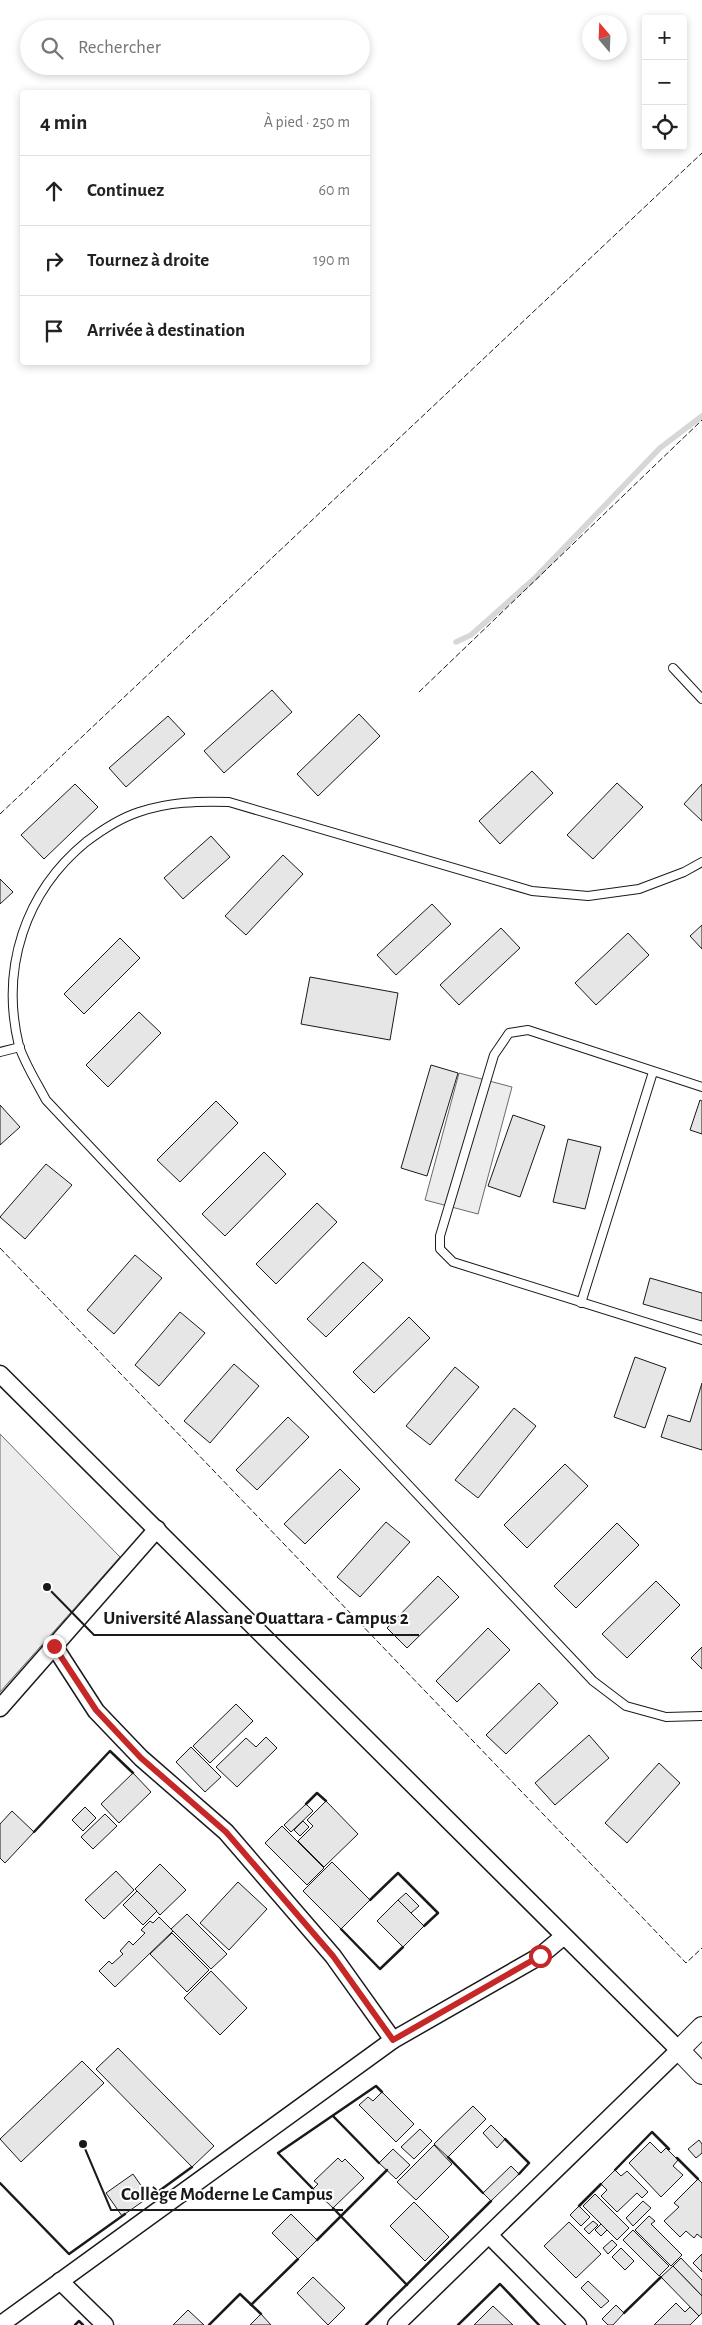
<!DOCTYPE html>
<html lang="fr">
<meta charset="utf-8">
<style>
body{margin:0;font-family:"Alegreya Sans",sans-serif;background:#f2f2f2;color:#222}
.controls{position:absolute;right:15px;top:15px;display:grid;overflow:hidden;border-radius:5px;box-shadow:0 2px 8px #0003}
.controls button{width:45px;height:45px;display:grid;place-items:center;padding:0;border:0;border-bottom:1px solid #e0e0e0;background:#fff;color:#222;font:25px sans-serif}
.compass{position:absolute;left:582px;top:15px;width:45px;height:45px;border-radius:50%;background:#fff;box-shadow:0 2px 8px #0003;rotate:341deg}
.stop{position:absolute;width:15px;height:15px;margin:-11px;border:4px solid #c62828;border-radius:50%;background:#fff}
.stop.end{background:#c62828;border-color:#fff;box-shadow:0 1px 5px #0008}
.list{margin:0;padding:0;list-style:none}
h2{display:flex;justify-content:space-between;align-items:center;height:65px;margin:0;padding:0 20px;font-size:21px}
h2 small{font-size:16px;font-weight:400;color:#767676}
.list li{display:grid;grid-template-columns:32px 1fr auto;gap:15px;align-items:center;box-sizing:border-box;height:70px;padding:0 20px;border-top:1px solid #e0e0e0}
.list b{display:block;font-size:19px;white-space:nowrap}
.list em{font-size:16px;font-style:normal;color:#767676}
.icon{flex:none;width:28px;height:28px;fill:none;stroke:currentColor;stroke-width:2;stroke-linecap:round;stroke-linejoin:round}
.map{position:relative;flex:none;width:702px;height:2325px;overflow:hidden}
.search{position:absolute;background:#fff;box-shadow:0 2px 8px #0003;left:20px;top:20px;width:350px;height:55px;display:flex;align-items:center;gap:12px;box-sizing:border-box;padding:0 18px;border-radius:28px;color:#767676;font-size:19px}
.panel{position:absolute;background:#fff;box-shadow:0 2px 8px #0003;left:20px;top:90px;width:350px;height:275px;border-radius:5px}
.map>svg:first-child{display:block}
</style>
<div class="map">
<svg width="702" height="2325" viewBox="0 0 702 2325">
<rect width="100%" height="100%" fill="#fff"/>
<!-- built -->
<g fill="#ededed" stroke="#6a6a6a">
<polygon points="459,1073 512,1087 478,1214 425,1200"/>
<polygon points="0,1434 120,1557 0,1692"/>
</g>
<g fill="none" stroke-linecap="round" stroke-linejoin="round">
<!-- stream -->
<polyline stroke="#d7d7d7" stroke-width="5.5" points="456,642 471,635 536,577 660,448 702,416"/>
</g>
<!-- building -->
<g fill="#e6e6e6" stroke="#1a1a1a">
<polygon points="272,690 292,712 224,773 204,751"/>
<polygon points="359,714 380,736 318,796 297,774"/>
<polygon points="168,716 185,734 126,787 109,768"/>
<polygon points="532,771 553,793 500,844 479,821"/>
<polygon points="617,783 643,807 593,859 567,835"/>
<polygon points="75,784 98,807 44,859 21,835"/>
<polygon points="702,784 702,821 684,804"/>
<polygon points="211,836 230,857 183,899 164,878"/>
<polygon points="283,855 303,874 246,935 225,916"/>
<polygon points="0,879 13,892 0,904"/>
<polygon points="432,904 451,924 396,975 377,955"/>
<polygon points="702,925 702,949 690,936"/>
<polygon points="501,928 520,948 459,1005 440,985"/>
<polygon points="628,933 649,955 596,1005 575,983"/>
<polygon points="120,938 140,958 84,1014 64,994"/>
<polygon points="310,977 398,993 390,1040 301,1024"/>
<polygon points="139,1012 161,1033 108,1087 86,1065"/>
<polygon points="431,1065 458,1073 427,1176 401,1168"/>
<polygon points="700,1100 702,1101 702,1134 690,1130"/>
<polygon points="216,1101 238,1123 180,1182 157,1160"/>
<polygon points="0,1105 20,1127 0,1145"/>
<polygon points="513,1115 545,1126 520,1197 488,1186"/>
<polygon points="568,1139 601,1147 585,1209 553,1202"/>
<polygon points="264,1152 286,1174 225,1236 202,1214"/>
<polygon points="46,1164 72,1185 25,1239 0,1217"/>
<polygon points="317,1203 337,1222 276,1284 256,1264"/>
<polygon points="135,1255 162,1278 114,1334 87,1310"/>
<polygon points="363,1262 383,1280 326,1337 307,1319"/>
<polygon points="650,1278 702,1293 702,1321 643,1304"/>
<polygon points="180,1312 205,1333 159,1386 135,1365"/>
<polygon points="409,1317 430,1338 374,1393 353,1372"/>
<polygon points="635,1357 666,1368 645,1428 614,1417"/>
<polygon points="234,1364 259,1386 210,1443 184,1421"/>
<polygon points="455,1367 479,1387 430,1445 406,1426"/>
<polygon points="702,1383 702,1450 661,1437 668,1415 690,1422"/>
<polygon points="514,1408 536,1426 478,1498 455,1480"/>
<polygon points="288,1417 309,1437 257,1490 236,1470"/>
<polygon points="565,1464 588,1486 527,1548 504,1525"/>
<polygon points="340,1469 360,1489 305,1544 284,1524"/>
<polygon points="386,1522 410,1542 360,1597 337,1577"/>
<polygon points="617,1523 639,1545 576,1608 554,1586"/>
<polygon points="438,1576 459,1597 407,1648 387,1628"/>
<polygon points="656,1581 680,1605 627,1658 602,1634"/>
<polygon points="488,1628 510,1650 457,1702 436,1681"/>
<polygon points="702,1647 702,1669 691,1658"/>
<polygon points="539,1683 558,1703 506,1754 486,1735"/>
<polygon points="236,1704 253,1721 210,1763 193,1746"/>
<polygon points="589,1735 609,1758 555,1805 535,1783"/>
<polygon points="266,1737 277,1748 237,1787 216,1767 246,1738 256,1747"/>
<polygon points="191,1747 221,1777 205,1792 176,1762"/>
<polygon points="659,1763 680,1783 627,1843 605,1823"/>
<polygon points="133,1773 151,1792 119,1823 101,1804"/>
<polygon points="326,1801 358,1834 324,1867 298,1841 313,1826 307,1820"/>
<polygon points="306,1804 313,1811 291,1832 284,1825"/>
<polygon points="85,1807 96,1818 83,1831 72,1820"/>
<polygon points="12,1811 34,1832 5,1863 0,1858 0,1824"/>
<polygon points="105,1814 117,1826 93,1849 81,1837"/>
<polygon points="303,1821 309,1827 300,1836 294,1830"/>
<polygon points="282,1826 324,1868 307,1885 265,1843"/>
<polygon points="332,1862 370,1900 341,1929 303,1891"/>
<polygon points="160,1864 186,1890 160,1915 135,1889"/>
<polygon points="116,1871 134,1890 104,1919 85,1900"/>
<polygon points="238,1882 267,1909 229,1950 200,1923"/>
<polygon points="137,1891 157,1911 143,1925 123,1905"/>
<polygon points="406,1893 419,1906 411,1913 398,1900"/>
<polygon points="398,1900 424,1926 403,1947 377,1921"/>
<polygon points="187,1914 227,1954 211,1969 171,1929"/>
<polygon points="159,1917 173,1931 115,1987 99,1971 109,1961 112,1964 123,1954 120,1951 129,1941 133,1945 145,1933 141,1930 150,1921 153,1923"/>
<polygon points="172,1933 209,1970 187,1992 150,1954"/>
<polygon points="211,1971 247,2008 220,2035 184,1998"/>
<polygon points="118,2048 214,2146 192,2167 96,2069"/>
<polygon points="82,2061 104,2083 21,2162 0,2139"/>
<polygon points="382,2092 414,2124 396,2142 359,2105 368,2097 373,2101"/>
<polygon points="473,2106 486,2119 448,2157 434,2144"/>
<polygon points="491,2125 505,2139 497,2148 483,2133"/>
<polygon points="420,2129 432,2141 414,2159 401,2147"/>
<polygon points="699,2140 702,2144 702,2153 696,2158 688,2149"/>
<polygon points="650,2142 661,2153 666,2148 678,2160 673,2166 683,2175 661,2197 629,2163"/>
<polygon points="434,2145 452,2164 416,2200 397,2182"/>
<polygon points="393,2149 410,2165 396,2179 379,2163"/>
<polygon points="338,2158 342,2162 345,2159 364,2178 333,2208 313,2189 318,2184 314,2181"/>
<polygon points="511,2166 519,2174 491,2201 483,2193"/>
<polygon points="615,2170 621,2176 627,2171 648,2192 642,2198 637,2193 617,2212 601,2196 607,2190 601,2184"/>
<polygon points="133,2174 149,2197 122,2216 106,2193"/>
<polygon points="698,2179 702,2183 702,2238 697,2234 694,2238 686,2231 680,2237 664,2221 679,2207 674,2203"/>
<polygon points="595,2194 629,2228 617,2240 583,2206"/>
<polygon points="643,2201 651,2208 633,2226 626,2218"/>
<polygon points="414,2202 449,2237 425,2261 390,2226"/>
<polygon points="579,2206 590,2217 581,2226 570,2215"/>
<polygon points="291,2214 317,2240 298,2259 272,2233"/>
<polygon points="649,2216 655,2221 651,2224 682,2255 671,2266 635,2230"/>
<polygon points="593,2221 598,2225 589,2234 584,2229"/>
<polygon points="569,2222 601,2254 576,2278 544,2246"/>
<polygon points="601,2224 607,2230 601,2236 595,2230"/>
<polygon points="633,2230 669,2266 659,2276 623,2240"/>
<polygon points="612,2240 617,2245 608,2254 603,2248"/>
<polygon points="621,2248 634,2261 625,2270 612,2257"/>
<polygon points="702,2254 702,2272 693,2263"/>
<polygon points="681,2258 702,2280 702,2296 673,2266"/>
<polygon points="673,2266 702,2296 702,2313 699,2316 661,2277"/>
<polygon points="313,2277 345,2308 328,2325 297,2293"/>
<polygon points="588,2281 609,2301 601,2308 581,2288"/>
<polygon points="676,2303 685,2312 690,2307 699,2316 690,2325 654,2325"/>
<polygon points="616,2305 624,2313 613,2325 608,2325 602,2319"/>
<polygon points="493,2306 513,2325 474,2325"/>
<polygon points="188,2310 204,2325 173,2325"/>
<polygon points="261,2314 271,2325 250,2325"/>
</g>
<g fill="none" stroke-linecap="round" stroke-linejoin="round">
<defs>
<g id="service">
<polyline points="673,668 702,699"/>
<path d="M702 862 684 872 639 889 588 896 532 891 229 802C197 801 169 802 139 812 120 818 102 830 86 842 25 892 0 968 19 1046 25 1064 37 1083 46 1100L593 1681 626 1706 666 1717 702 1716"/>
<polyline points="0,1052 20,1047"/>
<polyline points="702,1087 528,1030 509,1033 494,1055 440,1236 440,1249 453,1262 702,1340"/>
<polyline points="581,1303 653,1072"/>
</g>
<g id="minor">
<polyline points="0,1374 679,2050 396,2325"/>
<polyline points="54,1646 96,1711 141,1758 226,1832 333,1956 393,2040"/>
<polyline points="0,1708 157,1529"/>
<polyline points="489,2235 578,2325"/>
<polyline points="60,2281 105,2325"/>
<polyline points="0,2325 393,2040 540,1956 564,1936"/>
</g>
<polyline id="tertiary" points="702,2027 679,2050 702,2074"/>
</defs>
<!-- service casing -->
<use href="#service" stroke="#1a1a1a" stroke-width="10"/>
<!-- minor casing -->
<use href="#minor" stroke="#1a1a1a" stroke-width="19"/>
<!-- tertiary casing -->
<use href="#tertiary" stroke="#1a1a1a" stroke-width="22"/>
<!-- service -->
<use href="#service" stroke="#fff" stroke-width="8"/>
<!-- minor -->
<use href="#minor" stroke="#fff" stroke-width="16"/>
<!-- tertiary -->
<use href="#tertiary" stroke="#fff" stroke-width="20"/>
<!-- fence -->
<g stroke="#1a1a1a" stroke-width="1" stroke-dasharray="6 2.5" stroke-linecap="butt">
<polyline points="419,692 702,420"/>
<polyline points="0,814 702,153"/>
<polyline points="0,1248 686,1963 702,1948"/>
</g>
<!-- wall -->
<g stroke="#1a1a1a" stroke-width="2.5">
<polyline points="306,1804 317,1793 326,1801"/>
<polyline points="34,1832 110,1751 133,1773"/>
<polyline points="370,1900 398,1873 438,1913 424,1926"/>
<polyline points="341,1929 380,1969 403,1947"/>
<polyline points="333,2116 379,2163"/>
<polyline points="505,2139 529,2163 519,2174"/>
<polyline points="448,2157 483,2193"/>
<polyline points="677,2158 698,2179"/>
<polyline points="615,2170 652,2132 669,2149"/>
<polyline points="0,2183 69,2254 125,2214"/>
<polyline points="313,2189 278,2153 376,2086 382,2092"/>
<polyline points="148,2199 192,2167"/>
<polyline points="579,2206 601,2184"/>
<polyline points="333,2208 407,2285"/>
<polyline points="317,2240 387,2170"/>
<polyline points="251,2305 298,2259"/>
<polyline points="624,2313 661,2277"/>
<polyline points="75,2325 79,2321 83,2325"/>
<polyline points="209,2325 240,2294 261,2314"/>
<polyline points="366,2325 491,2201"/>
<polyline points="458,2325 500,2284 539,2325"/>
</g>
</g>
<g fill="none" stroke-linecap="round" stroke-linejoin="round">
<!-- route -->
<polyline stroke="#c62828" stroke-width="6" points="54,1646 96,1710 141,1758 226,1832 333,1956 393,2040 540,1956"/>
</g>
<!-- callouts -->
<path fill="none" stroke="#1a1a1a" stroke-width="2" d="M47 1587L94 1635H419M83 2144L111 2210H343"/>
<g fill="#1a1a1a" stroke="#fff" stroke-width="2">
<circle cx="47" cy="1587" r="5"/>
<circle cx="83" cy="2144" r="5"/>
</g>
<g font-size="19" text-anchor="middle" font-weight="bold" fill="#1a1a1a" stroke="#fff" stroke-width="4" stroke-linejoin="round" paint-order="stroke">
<text x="256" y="1624">Université Alassane Ouattara - Campus 2</text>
<text x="227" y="2200">Collège Moderne Le Campus</text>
</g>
</svg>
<div class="controls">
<button>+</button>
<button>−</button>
<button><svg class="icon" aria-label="locate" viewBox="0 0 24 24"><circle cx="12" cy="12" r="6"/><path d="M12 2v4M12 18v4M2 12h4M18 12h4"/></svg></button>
</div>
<svg class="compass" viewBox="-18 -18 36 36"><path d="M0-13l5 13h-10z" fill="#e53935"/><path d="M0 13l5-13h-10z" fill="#767676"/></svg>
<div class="stop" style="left:540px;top:1956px"></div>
<div class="stop end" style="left:54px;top:1646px"></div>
<div class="search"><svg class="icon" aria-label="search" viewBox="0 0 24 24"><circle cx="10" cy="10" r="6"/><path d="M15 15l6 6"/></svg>Rechercher</div>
<section class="panel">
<h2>4 min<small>À pied · 250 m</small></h2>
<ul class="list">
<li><svg class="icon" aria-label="ahead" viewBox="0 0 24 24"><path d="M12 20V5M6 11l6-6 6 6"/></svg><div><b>Continuez</b></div><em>60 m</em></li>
<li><svg class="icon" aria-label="right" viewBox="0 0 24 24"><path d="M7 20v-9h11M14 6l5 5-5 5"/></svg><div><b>Tournez à droite</b></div><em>190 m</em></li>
<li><svg class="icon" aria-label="arrive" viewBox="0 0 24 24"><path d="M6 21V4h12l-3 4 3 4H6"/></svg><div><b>Arrivée à destination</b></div></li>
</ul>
</section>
</div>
